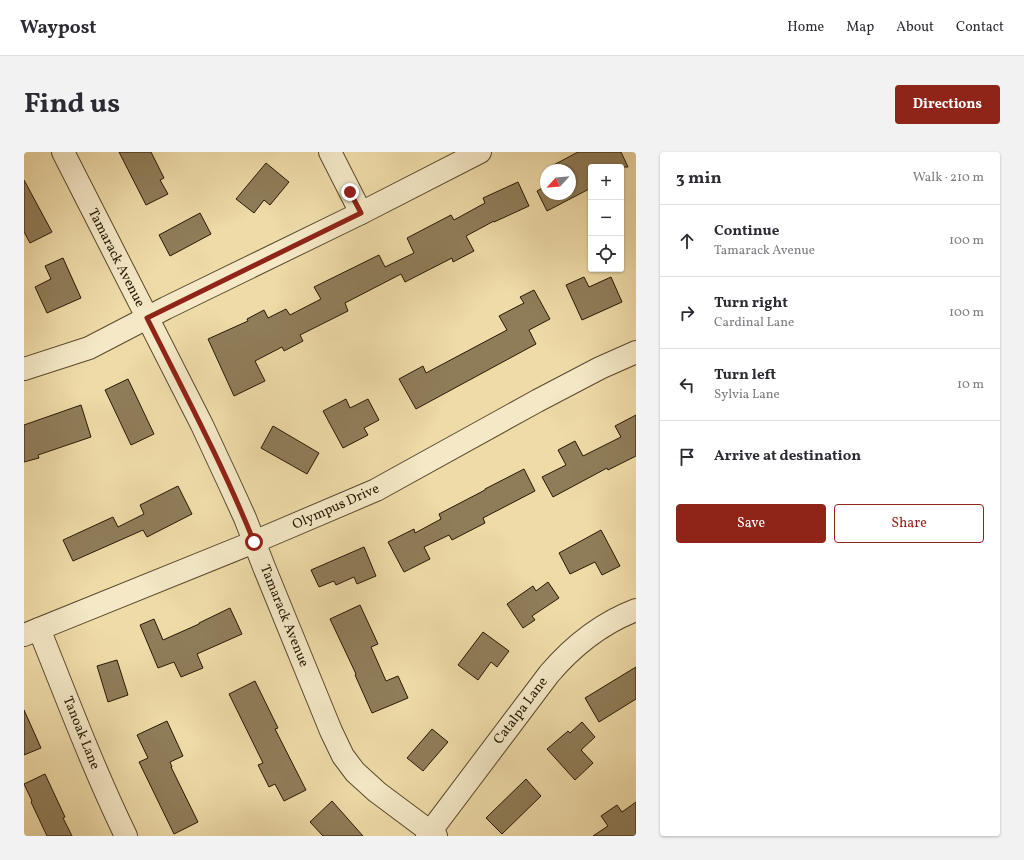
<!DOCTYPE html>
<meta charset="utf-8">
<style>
body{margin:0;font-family:Vollkorn,serif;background:#f2f2f3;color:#2b2b33}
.controls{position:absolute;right:12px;top:12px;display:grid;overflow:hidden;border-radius:4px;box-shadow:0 1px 3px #0004}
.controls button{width:36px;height:36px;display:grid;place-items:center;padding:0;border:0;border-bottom:1px solid #e1e1e2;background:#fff;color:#2b2b33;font:20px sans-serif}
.compass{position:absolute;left:516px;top:12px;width:36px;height:36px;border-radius:50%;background:#fff;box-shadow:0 1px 3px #0004;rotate:244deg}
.stop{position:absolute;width:12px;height:12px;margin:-9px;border:3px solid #8f2418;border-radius:50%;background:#fff}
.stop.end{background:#8f2418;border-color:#fff;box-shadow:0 1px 4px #0008}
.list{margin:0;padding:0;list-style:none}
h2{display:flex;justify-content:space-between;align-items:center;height:52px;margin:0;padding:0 16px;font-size:17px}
h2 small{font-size:13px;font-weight:400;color:#7c7c81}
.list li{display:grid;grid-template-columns:26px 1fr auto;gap:12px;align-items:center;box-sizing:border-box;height:72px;padding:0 16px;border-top:1px solid #e1e1e2}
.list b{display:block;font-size:15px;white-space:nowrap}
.list p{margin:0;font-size:13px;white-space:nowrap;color:#7c7c81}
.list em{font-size:13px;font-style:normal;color:#7c7c81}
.actions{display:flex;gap:8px;padding:12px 16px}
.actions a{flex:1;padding:9px 0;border:1px solid #8f2418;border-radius:4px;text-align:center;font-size:14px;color:#8f2418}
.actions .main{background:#8f2418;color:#fff}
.icon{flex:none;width:22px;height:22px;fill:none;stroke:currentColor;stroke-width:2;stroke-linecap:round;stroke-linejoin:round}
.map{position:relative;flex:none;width:612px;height:684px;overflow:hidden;border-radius:4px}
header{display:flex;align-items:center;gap:24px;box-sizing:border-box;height:56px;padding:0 20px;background:#fff;border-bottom:1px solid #e1e1e2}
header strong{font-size:19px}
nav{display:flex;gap:22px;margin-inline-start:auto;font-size:14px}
.intro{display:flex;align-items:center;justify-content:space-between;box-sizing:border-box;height:96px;padding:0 24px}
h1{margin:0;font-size:28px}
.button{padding:10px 18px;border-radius:4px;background:#8f2418;color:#fff;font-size:14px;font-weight:700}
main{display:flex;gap:24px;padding:0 24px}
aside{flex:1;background:#fff;border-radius:4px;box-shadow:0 1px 3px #0004}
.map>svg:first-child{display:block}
</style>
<header>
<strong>Waypost</strong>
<nav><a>Home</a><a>Map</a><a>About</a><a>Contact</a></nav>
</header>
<div class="intro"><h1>Find us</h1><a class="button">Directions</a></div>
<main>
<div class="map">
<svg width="612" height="684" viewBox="0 0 612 684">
<rect width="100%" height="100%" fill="#eedba8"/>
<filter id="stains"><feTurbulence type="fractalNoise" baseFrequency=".005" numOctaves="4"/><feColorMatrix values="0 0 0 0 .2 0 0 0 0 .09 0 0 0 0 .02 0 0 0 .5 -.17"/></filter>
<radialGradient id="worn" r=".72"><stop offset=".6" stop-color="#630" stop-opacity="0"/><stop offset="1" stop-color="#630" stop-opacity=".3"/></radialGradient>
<!-- building -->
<g fill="#8f7d59" stroke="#291804">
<polygon points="95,0 127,0 140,26 136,28 144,42 122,53"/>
<polygon points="554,0 597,0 604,15 567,15 567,36 523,59 513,39 522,34 522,42 546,42 546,18 525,18 524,16"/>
<polygon points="242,11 265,30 246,53 240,48 230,61 212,47"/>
<polygon points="0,28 28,80 6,91 0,80"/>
<polygon points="494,30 505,54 470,70 470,69 442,84 450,99 429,110 428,106 381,130 377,122 321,151 324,159 276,183 279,189 260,199 258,195 231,209 241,229 210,244 184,187 224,169 223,167 240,158 244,166 262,157 266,163 297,147 290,135 355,103 361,115 390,101 383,86 427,63 430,68 461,51 459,46"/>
<polygon points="176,61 187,82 146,104 135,83"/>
<polygon points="39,106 57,146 23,161 11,135 27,127 21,114"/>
<polygon points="560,125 565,135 587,125 598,150 558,168 542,133"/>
<polygon points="510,138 526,167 505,178 512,192 392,257 375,227 399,214 402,221 483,178 475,164 500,151 496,145"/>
<polygon points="104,227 130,282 107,293 81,238"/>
<polygon points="322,247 326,256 344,247 355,268 340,276 344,283 319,296 299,259"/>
<polygon points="57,253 67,285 14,303 15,306 0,310 0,273"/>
<polygon points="612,263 612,304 584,318 583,316 529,345 518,325 542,313 534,298 551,289 559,304 597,285 591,274"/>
<polygon points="249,274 295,301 283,322 237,296"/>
<polygon points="500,317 511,339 459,366 461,371 428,388 425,383 400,395 406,407 380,420 364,390 390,377 391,381 417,367 415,362 461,338 461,337"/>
<polygon points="154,334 168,362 123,385 119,378 49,409 39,388 89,365 94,375 120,362 116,353"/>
<polygon points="577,378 596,414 578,423 571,410 546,422 535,401"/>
<polygon points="340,395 352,424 333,432 330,425 312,433 310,429 295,435 287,418"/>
<polygon points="524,430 535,446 508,464 511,468 499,476 483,452 509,434 512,439"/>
<polygon points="336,453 354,492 347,495 362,529 374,524 384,546 348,561 331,523 332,522 306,467"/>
<polygon points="206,456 218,482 173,502 179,516 157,525 150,510 134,516 116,473 130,467 139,488 175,472 175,471"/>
<polygon points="459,480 485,499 473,515 467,510 454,528 434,513"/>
<polygon points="93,508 104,543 84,550 73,514"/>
<polygon points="612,515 612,547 575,570 561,546"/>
<polygon points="231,529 254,576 251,577 282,638 260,649 251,632 245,635 234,613 239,611 205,542"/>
<polygon points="0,558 17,596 0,603"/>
<polygon points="143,569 159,604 146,610 148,615 147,615 174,670 150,682 115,610 124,606 113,583"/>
<polygon points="558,570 571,585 557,598 569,611 551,628 523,597 544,579 546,581"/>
<polygon points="408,577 424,590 399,619 383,606"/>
<polygon points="21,622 41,665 39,666 48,684 23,684 7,650 8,649 0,632"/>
<polygon points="502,627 517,644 478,682 462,666"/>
<polygon points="308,649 339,684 299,684 286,670"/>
<polygon points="612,650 612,684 569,684 584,674 577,664 593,653 598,660"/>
</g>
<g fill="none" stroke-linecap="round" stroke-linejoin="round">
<defs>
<g id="minor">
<polyline points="39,0 178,273 205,331 221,366 240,415 307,579 319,604 331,620 353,640 412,684"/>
<polyline points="306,0 337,61"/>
<polyline points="0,217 65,196 142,156 337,61 456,0"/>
<path d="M15 477C43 546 69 616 102 684"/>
<polyline points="0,483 230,390 352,338 513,249 576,216 612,200"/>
<path d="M403 684 525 522C548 495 578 471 612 458"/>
</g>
</defs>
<!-- minor casing -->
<use href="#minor" stroke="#5a492d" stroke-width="24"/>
<!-- minor -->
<use href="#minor" stroke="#f4e8c6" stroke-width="22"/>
</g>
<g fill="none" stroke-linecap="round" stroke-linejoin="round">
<!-- route -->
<path stroke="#8f2418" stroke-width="5" d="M230 390C199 313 160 240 123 166L337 61 326 40"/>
</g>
<g text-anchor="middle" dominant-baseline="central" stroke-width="4" stroke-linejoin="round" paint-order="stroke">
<!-- street labels -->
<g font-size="14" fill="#291804" stroke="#f4e8c6">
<text transform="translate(92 106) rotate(63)">Tamarack Avenue</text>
<text transform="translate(312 355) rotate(-24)">Olympus Drive</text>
<text transform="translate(260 464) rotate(68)">Tamarack Avenue</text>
<text transform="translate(497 559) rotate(-53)">Catalpa Lane</text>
<text transform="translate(57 581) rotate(68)">Tanoak Lane</text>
</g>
</g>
<rect width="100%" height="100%" filter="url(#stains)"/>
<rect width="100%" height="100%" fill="url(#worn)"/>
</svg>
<div class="controls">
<button>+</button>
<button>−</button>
<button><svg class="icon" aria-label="locate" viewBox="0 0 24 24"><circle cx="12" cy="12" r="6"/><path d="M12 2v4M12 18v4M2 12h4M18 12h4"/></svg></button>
</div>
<svg class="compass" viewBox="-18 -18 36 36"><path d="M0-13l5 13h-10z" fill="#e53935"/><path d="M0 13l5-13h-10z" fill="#7c7c81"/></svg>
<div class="stop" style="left:230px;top:390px"></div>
<div class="stop end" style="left:326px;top:40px"></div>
</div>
<aside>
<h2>3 min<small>Walk · 210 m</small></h2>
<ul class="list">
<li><svg class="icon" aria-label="ahead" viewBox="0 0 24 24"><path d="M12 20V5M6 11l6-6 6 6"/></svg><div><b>Continue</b><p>Tamarack Avenue</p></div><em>100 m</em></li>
<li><svg class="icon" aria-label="right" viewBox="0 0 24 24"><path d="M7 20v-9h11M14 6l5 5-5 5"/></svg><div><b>Turn right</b><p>Cardinal Lane</p></div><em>100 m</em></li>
<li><svg class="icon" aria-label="left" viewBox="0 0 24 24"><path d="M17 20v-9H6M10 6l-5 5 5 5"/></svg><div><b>Turn left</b><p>Sylvia Lane</p></div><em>10 m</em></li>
<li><svg class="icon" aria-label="arrive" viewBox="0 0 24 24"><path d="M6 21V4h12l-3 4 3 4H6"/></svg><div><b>Arrive at destination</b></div></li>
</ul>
<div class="actions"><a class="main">Save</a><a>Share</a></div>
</aside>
</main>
